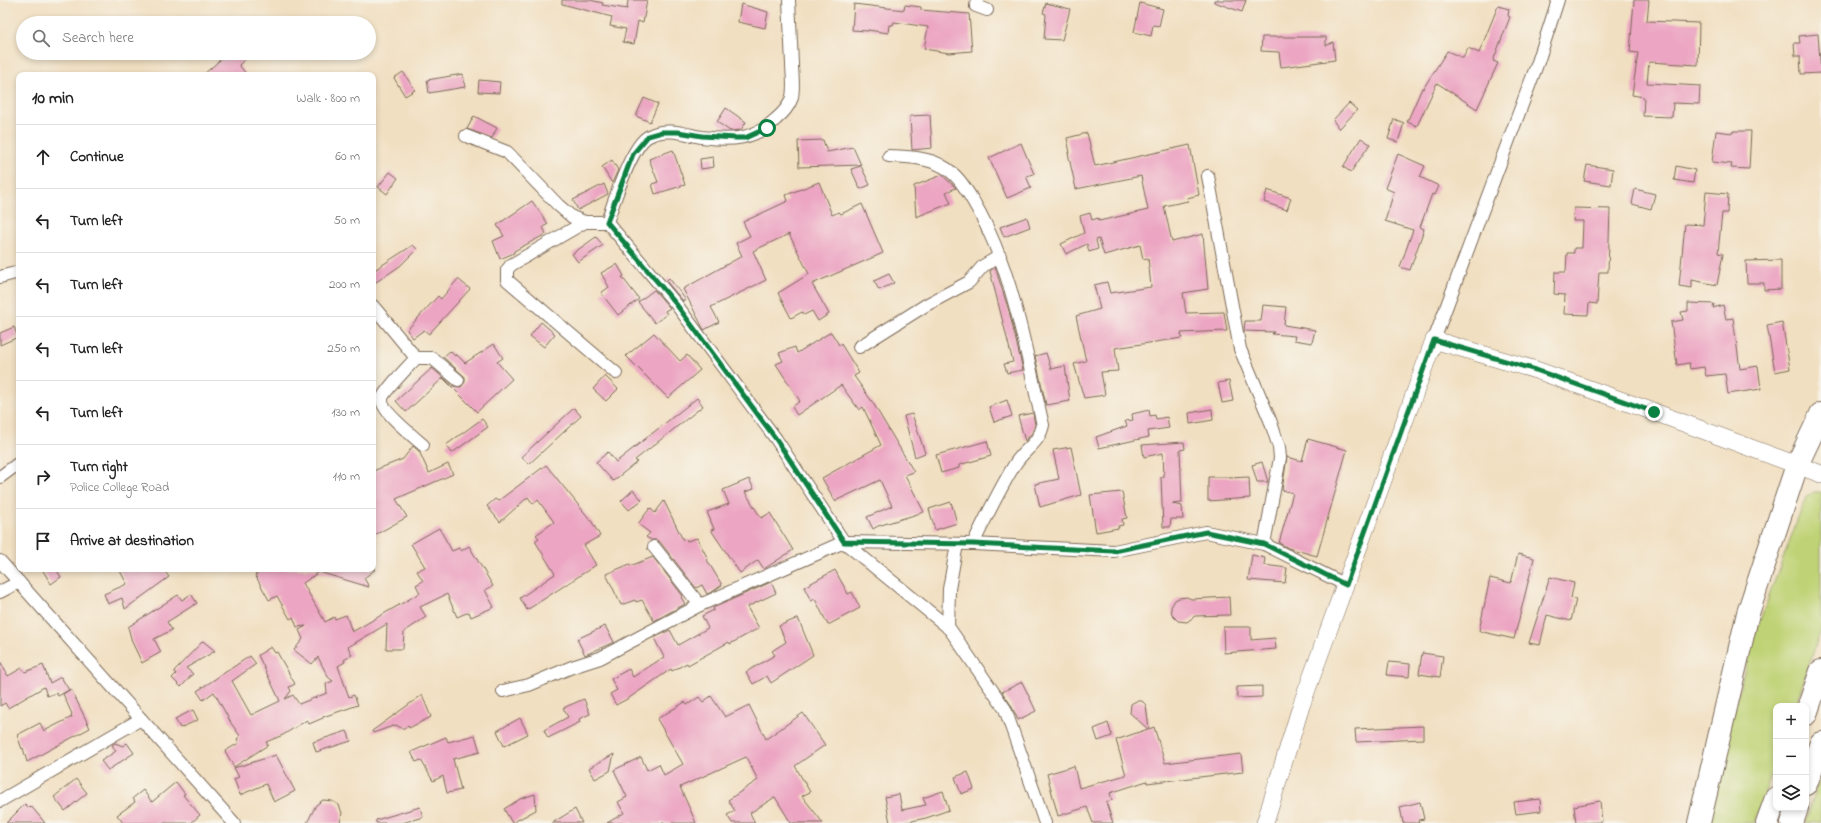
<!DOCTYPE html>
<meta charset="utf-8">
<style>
body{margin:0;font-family:"Indie Flower",sans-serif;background:#f6f6f6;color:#222}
.controls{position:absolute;right:12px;bottom:12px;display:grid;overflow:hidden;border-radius:8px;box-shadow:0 2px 6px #0003}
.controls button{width:36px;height:36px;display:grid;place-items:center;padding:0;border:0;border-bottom:1px solid #e0e0e0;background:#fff;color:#222;font:20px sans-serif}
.stop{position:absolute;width:12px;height:12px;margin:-9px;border:3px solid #0b8043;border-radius:50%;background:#fff}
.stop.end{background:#0b8043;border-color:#fff;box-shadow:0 1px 4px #0008}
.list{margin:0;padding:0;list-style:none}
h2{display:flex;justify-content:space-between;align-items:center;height:52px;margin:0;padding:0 16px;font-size:17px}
h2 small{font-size:13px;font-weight:400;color:#767676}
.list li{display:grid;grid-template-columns:26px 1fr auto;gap:12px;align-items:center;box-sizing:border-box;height:64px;padding:0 16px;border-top:1px solid #e0e0e0}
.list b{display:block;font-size:15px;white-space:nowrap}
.list p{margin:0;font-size:13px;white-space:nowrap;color:#767676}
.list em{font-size:13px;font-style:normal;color:#767676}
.icon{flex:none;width:22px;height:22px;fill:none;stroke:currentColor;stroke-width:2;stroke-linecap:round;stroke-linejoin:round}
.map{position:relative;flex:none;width:1821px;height:823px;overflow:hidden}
.search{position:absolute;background:#fff;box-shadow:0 2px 6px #0003;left:16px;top:16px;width:360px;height:44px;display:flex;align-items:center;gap:10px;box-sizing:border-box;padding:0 14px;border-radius:22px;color:#767676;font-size:15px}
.panel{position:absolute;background:#fff;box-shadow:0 2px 6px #0003;left:16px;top:72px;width:360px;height:500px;border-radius:8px}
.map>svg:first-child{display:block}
</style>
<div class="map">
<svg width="1821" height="823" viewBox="0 0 1821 823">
<rect width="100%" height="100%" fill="#f7f3e8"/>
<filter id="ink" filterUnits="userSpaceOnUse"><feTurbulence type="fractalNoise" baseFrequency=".025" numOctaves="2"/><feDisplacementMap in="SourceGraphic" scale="8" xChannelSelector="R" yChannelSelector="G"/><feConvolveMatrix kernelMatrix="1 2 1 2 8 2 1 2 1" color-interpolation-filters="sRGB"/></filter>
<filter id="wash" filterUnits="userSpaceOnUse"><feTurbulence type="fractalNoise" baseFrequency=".012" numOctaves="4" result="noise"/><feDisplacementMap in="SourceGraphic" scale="16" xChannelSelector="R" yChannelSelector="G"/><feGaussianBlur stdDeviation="0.9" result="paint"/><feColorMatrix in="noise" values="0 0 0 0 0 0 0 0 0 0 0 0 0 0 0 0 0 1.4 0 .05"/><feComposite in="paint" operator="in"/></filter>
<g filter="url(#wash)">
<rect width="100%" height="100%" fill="#f1dfc1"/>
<!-- green -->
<g fill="#bfd376" stroke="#7d7e4a">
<polygon points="1814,492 1821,492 1821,630 1795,706 1776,706 1776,761 1754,823 1709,823 1735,705 1753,639 1806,497"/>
<polygon points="1821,774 1821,823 1805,823"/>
</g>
<g id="blocks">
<!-- building -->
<g fill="#eca5c2">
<polygon points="562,0 590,0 603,3 602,5 627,9 628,0 647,0 643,23 638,21 634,44 623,42 626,29 610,26 612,17 562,4"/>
<polygon points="1214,0 1246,0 1242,12 1214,2"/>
<polygon points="1634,0 1649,0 1647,21 1699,23 1698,65 1649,62 1647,83 1700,86 1699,104 1673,103 1672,117 1643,116 1644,97 1632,95 1638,53 1630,52"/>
<polygon points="1046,3 1070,9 1062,40 1044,39 1046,14 1043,13"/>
<polygon points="1140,3 1163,9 1159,26 1153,25 1151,36 1134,32"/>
<polygon points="741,4 768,12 765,28 738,22"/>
<polygon points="854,4 904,10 905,5 921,7 921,10 969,14 972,51 949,53 924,49 928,27 894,22 893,25 889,25 888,33 868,30 868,31 852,30"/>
<polygon points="1498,6 1509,9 1508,16 1510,17 1493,61 1498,63 1477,109 1437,83 1417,126 1407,122 1422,88 1423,89 1447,51 1463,58 1468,48 1479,53"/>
<polygon points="1818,34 1821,73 1801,74 1800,56 1795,56 1794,43 1800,43 1799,36"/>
<polygon points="1262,37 1326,37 1326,46 1333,42 1335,60 1281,67 1279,52 1261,51"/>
<polygon points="228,53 252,53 239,65 247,75 203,75"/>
<polygon points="403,72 415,90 405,96 394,78"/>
<polygon points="463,74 465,87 429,93 427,80"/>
<polygon points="479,80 500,82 499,93 478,92"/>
<polygon points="644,98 658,104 650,122 636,116"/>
<polygon points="1349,103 1357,110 1339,129 1333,120"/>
<polygon points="726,108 746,122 741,130 730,131 717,122"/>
<polygon points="930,115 932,148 912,150 910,116"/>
<polygon points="474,116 497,128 492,138 467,129"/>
<polygon points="1394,119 1404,123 1398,142 1388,139"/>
<polygon points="1716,131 1733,133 1733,131 1751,131 1749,169 1731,168 1732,164 1712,162"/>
<polygon points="1087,133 1095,166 1190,145 1199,195 1187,198 1188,201 1164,206 1172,242 1203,234 1208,289 1183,293 1186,313 1224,312 1227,331 1181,333 1182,338 1115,348 1118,371 1101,372 1105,395 1084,398 1074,364 1086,361 1076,316 1100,309 1094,285 1107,282 1110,293 1151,287 1148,258 1143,259 1140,245 1104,255 1099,239 1096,240 1098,249 1089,252 1087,244 1066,254 1061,244 1084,233 1080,216 1090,213 1092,220 1098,218 1099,221 1148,210 1141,176 1076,189 1068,153 1070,153 1067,138"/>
<polygon points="1361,138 1370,144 1351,172 1343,167"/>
<polygon points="823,140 827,152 853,147 861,165 799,167 798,141"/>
<polygon points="1021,143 1034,174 1026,176 1031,188 1007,198 989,158"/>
<polygon points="673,150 685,185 655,194 652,184 658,182 649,159"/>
<polygon points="1398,154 1425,166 1420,177 1439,186 1435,195 1432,194 1420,227 1424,229 1410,270 1400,267 1413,230 1385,221 1394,192 1385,188"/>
<polygon points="713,157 714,167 701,169 700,159"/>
<polygon points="612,160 618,170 612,183 602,167"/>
<polygon points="1587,165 1613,169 1611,185 1584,181"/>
<polygon points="861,166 870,185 860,189 851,169"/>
<polygon points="1676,166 1695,170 1693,183 1674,180"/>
<polygon points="390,172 398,178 387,194 378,187"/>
<polygon points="942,175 956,188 946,192 951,203 916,217 914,186"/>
<polygon points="819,182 832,215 839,212 841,214 862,204 883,253 812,284 829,314 818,321 812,311 804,315 802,312 791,318 778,293 809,274 789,234 753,251 766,280 711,307 719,322 704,330 683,289 742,256 736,243 750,236 743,222 788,201 786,195"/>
<polygon points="604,184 608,194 578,210 573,200"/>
<polygon points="1635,189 1655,194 1651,209 1632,204"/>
<polygon points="1267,190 1291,198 1287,210 1264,202"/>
<polygon points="1706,192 1728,194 1727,213 1722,213 1718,253 1723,254 1717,285 1692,280 1692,288 1679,286 1685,224 1703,225"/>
<polygon points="532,201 548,224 543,227 546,234 514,251 514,253 500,259 493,241 504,236 497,225"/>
<polygon points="1574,208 1610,209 1608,272 1599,272 1597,304 1589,303 1588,315 1564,314 1565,295 1554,294 1555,272 1566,272 1567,253 1574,253 1574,248 1582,248 1583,221 1573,221"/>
<polygon points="1027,217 1030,227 1004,237 1000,227"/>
<polygon points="596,237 603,245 578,262 572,254"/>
<polygon points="413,245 417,249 400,266 373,284 373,271"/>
<polygon points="1781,260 1781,289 1764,290 1764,283 1747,283 1746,261"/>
<polygon points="617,264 624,276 622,277 639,299 618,315 601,293 609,287 601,273"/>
<polygon points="995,267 1009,311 1023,370 1007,373 1004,364 1013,362 990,271"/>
<polygon points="889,274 894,283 879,290 874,281"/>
<polygon points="669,278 686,300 683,301 666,281"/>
<polygon points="458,279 470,289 429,334 424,330 413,338 407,330 438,296 441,299"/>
<polygon points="654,290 670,308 665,311 667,314 655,323 638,302"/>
<polygon points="1688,303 1714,304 1713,308 1723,305 1726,319 1733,318 1740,369 1758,366 1761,389 1728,394 1725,374 1706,376 1704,367 1690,369 1689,363 1677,365 1671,322 1683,320 1681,312 1688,311"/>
<polygon points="1263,305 1286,307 1284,325 1315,330 1312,343 1294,340 1295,336 1272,334 1274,332 1244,331 1245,321 1261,321"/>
<polygon points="541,322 555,334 544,347 530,336"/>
<polygon points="1782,322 1790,369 1775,372 1767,325"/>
<polygon points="14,327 18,337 0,345 0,333"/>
<polygon points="831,332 839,345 841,344 859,373 854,376 873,403 914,472 905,475 924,512 878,526 873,529 867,517 892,506 880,480 835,501 822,478 881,445 863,407 859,410 841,385 797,415 792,407 800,401 776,364 783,361 779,353 795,347 797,353"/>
<polygon points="654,333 680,361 687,355 700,370 668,398 626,356"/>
<polygon points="494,344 503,358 497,362 512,379 477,412 443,378 406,412 396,401 432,368 453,386 461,387 465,382 465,377 443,357 450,351 455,356 456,354 465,363"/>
<polygon points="1046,353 1051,369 1065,366 1070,401 1046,405 1035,356"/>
<polygon points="605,376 618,389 606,401 593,389"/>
<polygon points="1229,381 1233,401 1222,403 1218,383"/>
<polygon points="697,398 703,406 635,460 637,462 613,481 596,462 608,452 616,462"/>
<polygon points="1007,400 1012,416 994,422 989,407"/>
<polygon points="574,408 581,416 529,464 521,457"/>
<polygon points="1212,409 1213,420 1190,424 1189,413"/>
<polygon points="1149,410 1150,416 1155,415 1156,419 1167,417 1169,428 1148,431 1149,437 1099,448 1096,437 1127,426 1125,421 1133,420 1132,414"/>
<polygon points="1033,413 1035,425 1032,433 1025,441 1018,416"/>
<polygon points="912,414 925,453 915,457 904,416"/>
<polygon points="482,419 488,427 452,453 446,445"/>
<polygon points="1308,439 1347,450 1317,556 1288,548 1279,543 1293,493 1282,490 1287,457 1302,461"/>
<polygon points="987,441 991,456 959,465 959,468 941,473 936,455"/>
<polygon points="1184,442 1185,449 1180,450 1182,503 1172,504 1182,506 1183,519 1171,519 1170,527 1163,527 1161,477 1164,477 1163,453 1144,457 1142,445"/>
<polygon points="413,446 419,451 429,473 448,464 453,474 396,499 407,517 373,536 373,471 403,459"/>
<polygon points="1071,447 1081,495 1040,507 1035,484 1059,479 1053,450"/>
<polygon points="1262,462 1268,482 1257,482 1252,465"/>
<polygon points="546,465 592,522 600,536 584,545 596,565 527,610 520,598 555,574 535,541 539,538 536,535 554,522 538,500 533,504 528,497 500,522 487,506 495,499 498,501"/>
<polygon points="1208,477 1228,477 1228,478 1249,477 1250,498 1208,501"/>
<polygon points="749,479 754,489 745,492 761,518 770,513 793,550 764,569 758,560 740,573 711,530 714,529 707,512 729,504 723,490"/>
<polygon points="633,490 642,500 629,510 621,501"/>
<polygon points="1122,492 1127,518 1122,519 1123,525 1118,526 1119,528 1096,532 1090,495"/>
<polygon points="664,501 683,540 686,539 687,541 697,538 708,559 707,560 722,585 712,592 707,594 702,585 696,588 660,542 656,540 651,540 646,537 650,533 638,524 650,508 655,513"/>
<polygon points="951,502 957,523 935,530 929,509"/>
<polygon points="439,528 452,551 459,548 461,551 469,546 493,586 485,590 494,607 471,617 469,612 457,617 447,594 420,607 426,617 404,632 403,649 386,649 387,624 348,647 352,655 344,660 345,662 338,666 349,697 354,695 358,705 323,717 323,718 309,724 307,720 283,735 266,742 268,745 234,767 225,751 239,743 237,739 240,736 231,723 214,692 203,700 197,691 250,656 256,664 232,681 251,715 280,701 258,655 271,647 275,653 277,652 295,684 289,687 291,691 285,699 293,695 299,704 327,693 326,684 333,681 328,677 318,657 312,664 294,650 303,639 299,630 306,626 297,627 293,617 290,619 277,596 269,600 255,575 266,569 376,569 364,578 369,587 319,572 303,583 325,622 334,617 335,619 346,615 352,632 420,593 416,585 423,581 417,571 425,567 411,544"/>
<polygon points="1518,554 1534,558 1514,639 1479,631 1490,578 1511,583"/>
<polygon points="1252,555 1265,558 1264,565 1287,568 1285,583 1248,580"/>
<polygon points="653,557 683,596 681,597 685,604 654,621 642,600 636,602 635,600 621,605 606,574 630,564 630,566"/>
<polygon points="42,569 56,569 61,577 51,584"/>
<polygon points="119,569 163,569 169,577 125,609 122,598 108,604 104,594 127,584"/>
<polygon points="835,570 848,594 852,592 860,608 828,625 815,599 811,601 804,587"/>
<polygon points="1550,577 1574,583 1571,598 1576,599 1571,621 1547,615 1540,645 1529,643"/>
<polygon points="771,582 776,593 747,607 759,628 730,644 729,642 688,665 687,663 672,671 671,669 629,698 616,705 610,694 617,690 611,679 629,669 633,677 664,657 654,638 670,630 678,645 708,628 702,616 714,610 713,608"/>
<polygon points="191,594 197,603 167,622 172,630 154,639 161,652 142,663 132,642 128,627 178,595 182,600"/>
<polygon points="1187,597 1191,599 1229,597 1230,615 1195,616 1187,622 1178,621 1172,615 1171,607 1175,600 1179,598"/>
<polygon points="798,618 813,655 771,683 767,676 753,684 746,672 775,655 772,651 786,642 779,626"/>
<polygon points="605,626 614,642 585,655 577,639"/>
<polygon points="1223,627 1251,627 1251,640 1275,638 1276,649 1224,653"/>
<polygon points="203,641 215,651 186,668 193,674 181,687 172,678 176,674 174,671"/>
<polygon points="1422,653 1443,656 1440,677 1419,674"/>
<polygon points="0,661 8,676 22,668 25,672 43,665 50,683 61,677 69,690 58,696 56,693 47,696 44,687 8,708 5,703 0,706"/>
<polygon points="1389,662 1410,664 1409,677 1387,675"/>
<polygon points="1022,682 1036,711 1018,720 1011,705 1002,692"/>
<polygon points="1262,686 1262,697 1237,698 1237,687"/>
<polygon points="71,689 90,728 27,762 23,748 22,749 17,735 40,723 44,731 72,717 71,715 72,714 63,694"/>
<polygon points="422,695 431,717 409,728 408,725 403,729 396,725 373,733 372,731"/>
<polygon points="711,696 725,717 749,705 766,739 803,713 825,745 795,766 810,792 802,796 823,823 791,823 775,797 750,813 755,823 732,823 727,815 735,811 728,800 758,780 746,757 680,787 696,823 607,823 624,813 618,802 627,797 614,770 641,757 647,770 659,764 664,775 683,764 657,719 685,702 687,705 699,697 703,702"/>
<polygon points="584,699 590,714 579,719 580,722 548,738 544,730 568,717 563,708"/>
<polygon points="1136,701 1142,701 1146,705 1149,729 1154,727 1165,763 1241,754 1243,772 1147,783 1147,781 1110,793 1112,800 1106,802 1113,823 1093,823 1087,807 1058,816 1047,774 1074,766 1079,788 1126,775 1116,740 1148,729 1130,713 1131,704"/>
<polygon points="193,710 198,720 180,728 175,719"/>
<polygon points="520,718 528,734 504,746 497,731"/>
<polygon points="1108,723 1112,736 1098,741 1094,729"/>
<polygon points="1423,726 1423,739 1356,742 1355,729"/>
<polygon points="347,731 351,741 316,752 313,742"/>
<polygon points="475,735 480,752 453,759 461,790 447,793 443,776 433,781 421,760 416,762 411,752 446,737 448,742"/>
<polygon points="115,743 123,746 127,743 134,753 108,770 101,761 116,751 112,745"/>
<polygon points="614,754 610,771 595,779 589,768"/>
<polygon points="276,755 295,791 274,802 266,784 240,795 234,779 239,777 234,768"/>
<polygon points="968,772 974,789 961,794 955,777"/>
<polygon points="76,779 87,793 65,811 54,797"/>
<polygon points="176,782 185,794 183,795 200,815 191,823 123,823 117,815 135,802 133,798 143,790 152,802"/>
<polygon points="943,791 949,810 926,818 902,823 890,823 885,797 899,794 902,810 926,805 923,798"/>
<polygon points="535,794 536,810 512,823 504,809 520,799"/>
<polygon points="1540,799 1541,811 1516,814 1514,802"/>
<polygon points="323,800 332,801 339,805 342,813 340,823 307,823 316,805"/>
<polygon points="1600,801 1602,822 1576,823 1574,806"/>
<polygon points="1420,802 1424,819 1419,820 1420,823 1403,823 1400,807"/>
<polygon points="25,804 29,808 31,806 45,823 6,823"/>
<polygon points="420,807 423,817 402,823 376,823 376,820"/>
<polygon points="575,809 582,823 552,823"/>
</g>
</g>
</g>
<g filter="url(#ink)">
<use href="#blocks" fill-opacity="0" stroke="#7b6957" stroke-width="1"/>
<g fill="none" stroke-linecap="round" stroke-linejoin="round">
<defs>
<g id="street">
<polyline points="977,0 976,6 987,10"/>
<polyline points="466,136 507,152 558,205 572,217 585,222 607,222 676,304 776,439 844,542 949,628 1005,709 1045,823"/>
<path d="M889 156C905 157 927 157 942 166 956 173 964 186 972 199 1013 267 1025 349 1043 425 1039 444 1025 448 1015 464 999 490 986 517 973 544"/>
<polyline points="1208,176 1240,349 1270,420 1279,447 1280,458 1264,544"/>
<polyline points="585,222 511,265 507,270 507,280 616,373"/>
<path d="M607 222C614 202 631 145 649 136 666 127 685 134 702 137 731 141 755 140 776 119 782 114 788 108 791 100 795 90 792 75 792 64 791 43 790 21 789 0"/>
<polyline points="0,277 19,272"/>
<path d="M373 306 416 358C410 365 383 392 382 399 380 410 414 437 423 445"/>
<polyline points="1434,340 1538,62 1558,0"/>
<polyline points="859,347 926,305 969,282 983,266 1000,256"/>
<polyline points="416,358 432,358 458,380"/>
<polyline points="0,477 19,463"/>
<polyline points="654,547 700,605"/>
<polyline points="0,561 234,823"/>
<polyline points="0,592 19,582"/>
<polyline points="948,628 949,589 957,544"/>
<polyline points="503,691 529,685 572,667 600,658 700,605 844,542 973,544 1114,551 1206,532 1264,544 1346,585"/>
<polyline points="0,801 141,719"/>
</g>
<polyline id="secondary" points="1265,823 1301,706 1434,340 1536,370 1654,412 1821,474"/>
<g id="highway">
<polyline points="1806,714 1821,671"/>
<polyline points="1806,784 1821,743"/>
<polyline points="1699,823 1748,613 1797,465 1821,414"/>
<polyline points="1767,823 1776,798"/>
<polyline points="1792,823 1797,808"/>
</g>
</defs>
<!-- street casing -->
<use href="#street" stroke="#7b6957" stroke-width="14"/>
<!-- secondary casing -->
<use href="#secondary" stroke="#7b6957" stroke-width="18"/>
<!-- highway casing -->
<use href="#highway" stroke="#7b6957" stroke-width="24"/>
<!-- street -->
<use href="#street" stroke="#fff" stroke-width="12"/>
<!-- secondary -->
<use href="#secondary" stroke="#fff" stroke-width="17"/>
<!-- highway -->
<use href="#highway" stroke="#fff" stroke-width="22"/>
</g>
</g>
<g fill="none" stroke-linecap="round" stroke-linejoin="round" filter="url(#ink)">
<!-- route -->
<polyline stroke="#0b8043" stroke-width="5" points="767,128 745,138 736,138 702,136 678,132 662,132 648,136 633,154 607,222 676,304 776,439 844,542 973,544 1114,551 1206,532 1264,544 1346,585 1434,340 1536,370 1654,412"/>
</g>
</svg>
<div class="controls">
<button>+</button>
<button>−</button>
<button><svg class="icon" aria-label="layers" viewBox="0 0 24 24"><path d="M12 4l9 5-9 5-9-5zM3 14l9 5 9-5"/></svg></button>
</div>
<div class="stop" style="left:767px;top:128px"></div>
<div class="stop end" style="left:1654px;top:412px"></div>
<div class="search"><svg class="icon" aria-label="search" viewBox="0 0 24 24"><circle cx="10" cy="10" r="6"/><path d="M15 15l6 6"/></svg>Search here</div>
<section class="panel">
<h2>10 min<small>Walk · 800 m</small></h2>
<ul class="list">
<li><svg class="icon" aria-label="ahead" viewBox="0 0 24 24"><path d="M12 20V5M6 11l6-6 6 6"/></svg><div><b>Continue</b></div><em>60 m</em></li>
<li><svg class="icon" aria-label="left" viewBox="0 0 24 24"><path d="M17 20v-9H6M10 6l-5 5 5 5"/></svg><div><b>Turn left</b></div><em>50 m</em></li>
<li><svg class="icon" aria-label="left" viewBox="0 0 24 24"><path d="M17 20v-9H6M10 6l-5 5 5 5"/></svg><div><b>Turn left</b></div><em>200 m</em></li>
<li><svg class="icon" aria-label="left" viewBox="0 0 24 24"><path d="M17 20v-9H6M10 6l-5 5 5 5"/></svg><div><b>Turn left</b></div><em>250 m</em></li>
<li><svg class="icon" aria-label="left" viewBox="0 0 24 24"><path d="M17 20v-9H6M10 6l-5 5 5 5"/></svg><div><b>Turn left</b></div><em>130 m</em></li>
<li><svg class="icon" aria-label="right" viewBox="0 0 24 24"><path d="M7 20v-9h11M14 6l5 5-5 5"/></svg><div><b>Turn right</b><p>Police College Road</p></div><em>110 m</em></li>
<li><svg class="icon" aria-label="arrive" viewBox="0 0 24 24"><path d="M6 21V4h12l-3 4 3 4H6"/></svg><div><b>Arrive at destination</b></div></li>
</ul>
</section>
</div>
